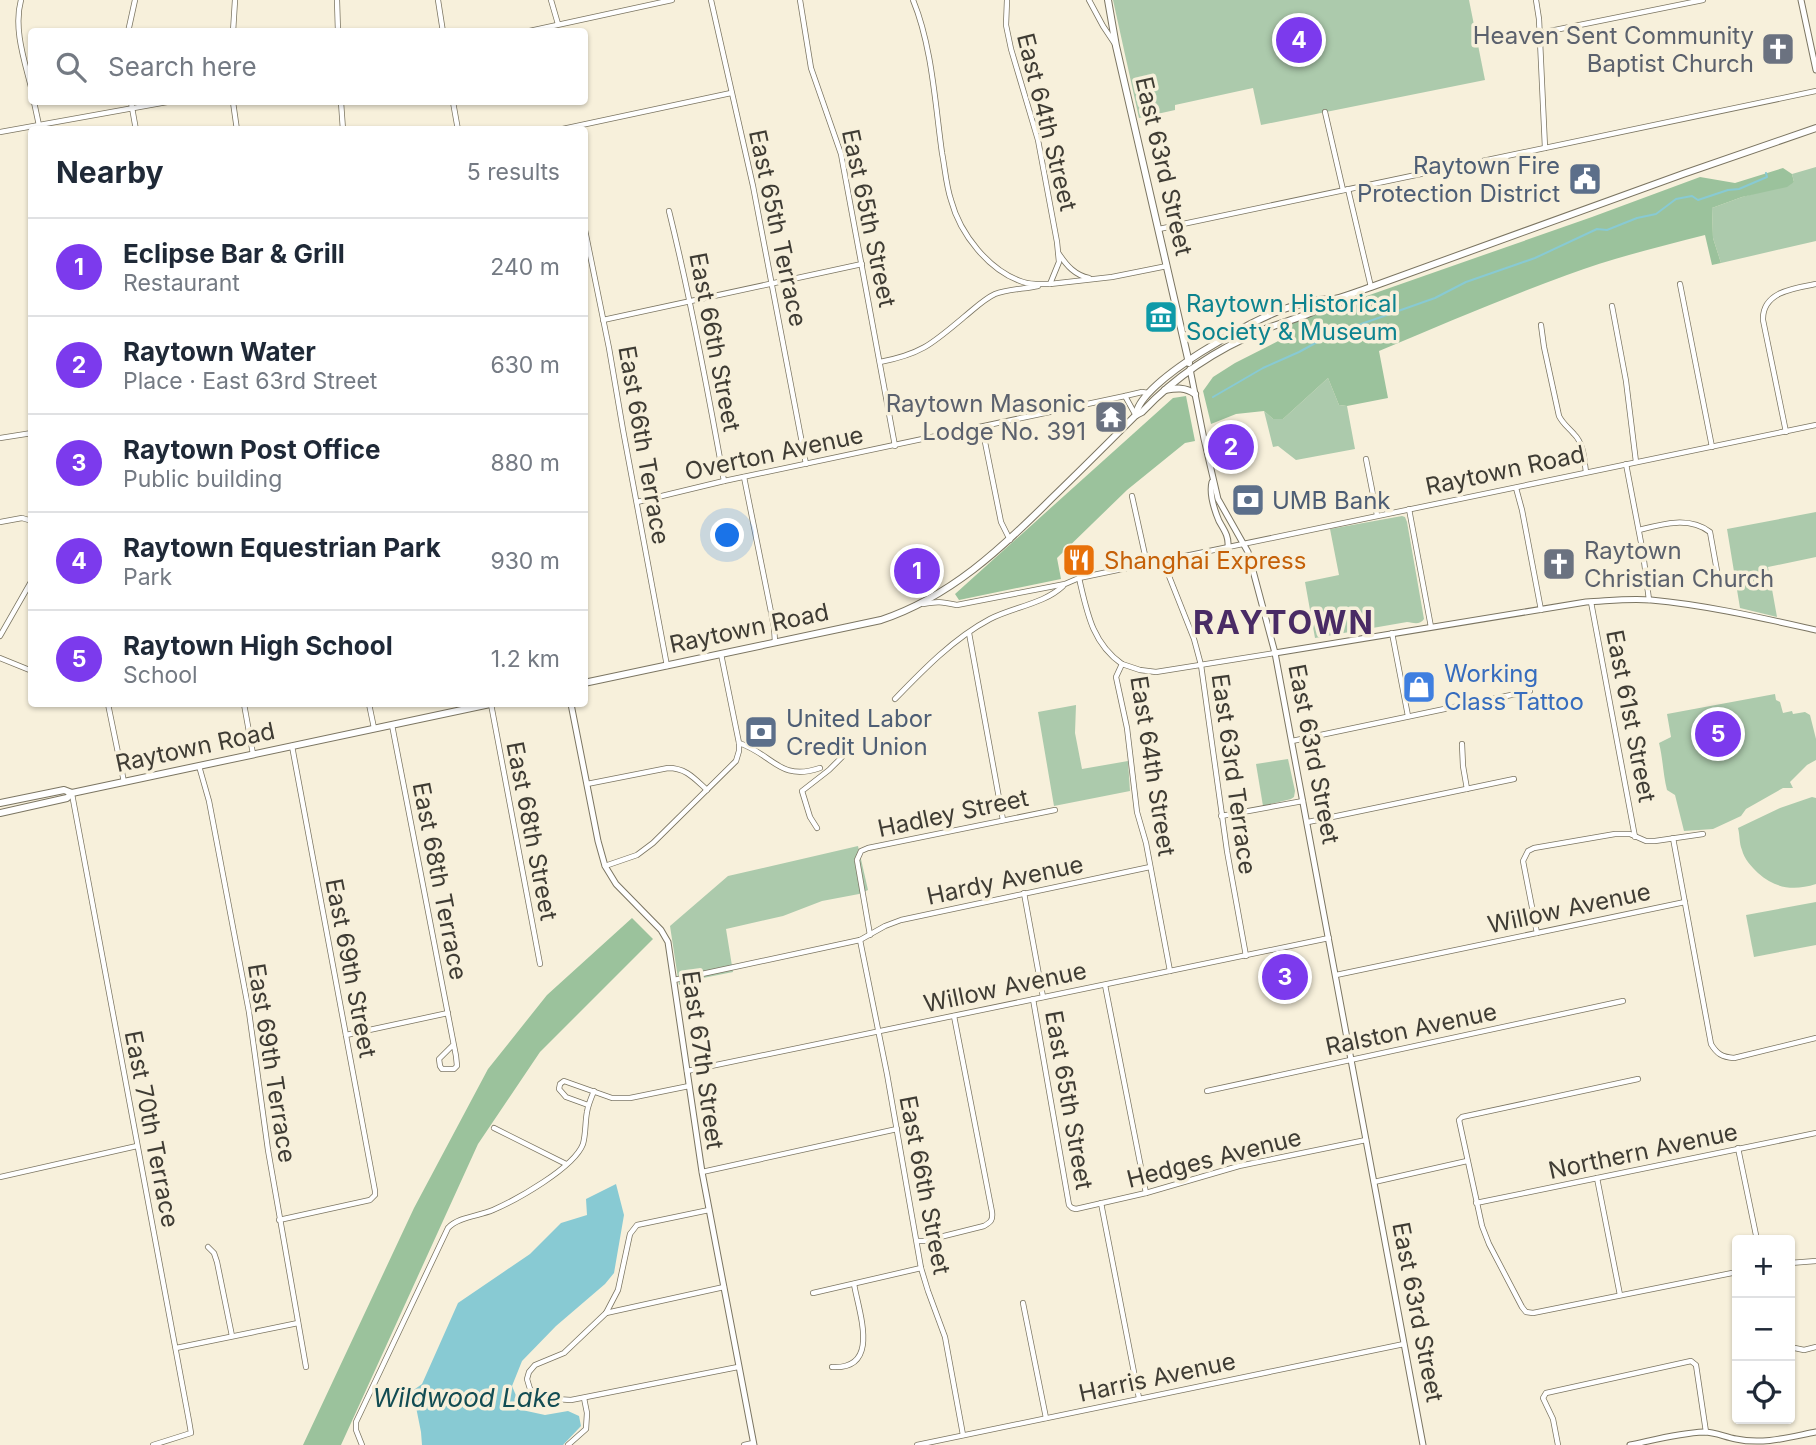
<!DOCTYPE html>
<meta charset="utf-8">
<style>
body{margin:0;font-family:Inter,sans-serif;background:#f2f2f3;color:#1f2937}
.controls{position:absolute;right:21px;bottom:21px;display:grid;overflow:hidden;border-radius:7px;box-shadow:0 2px 5px #0004}
.controls button{width:63px;height:63px;display:grid;place-items:center;padding:0;border:0;border-bottom:2px solid #e0e1e3;background:#fff;color:#1f2937;font:35px sans-serif}
.you{position:absolute;left:728px;top:536px;width:24px;height:24px;margin:-18px;border:5px solid #fff;border-radius:50%;background:#1a73e8;box-shadow:0 0 0 10px #1a73e833}
.badge{display:grid;place-items:center;width:46px;height:46px;border-radius:50%;background:#7c3aed;color:#fff;font-size:23px;font-weight:700}
.pin{position:absolute;translate:-50% -50%;border:4px solid #fff;box-shadow:0 2px 7px #0006}
.list{margin:0;padding:0;list-style:none}
h2{display:flex;justify-content:space-between;align-items:center;height:91px;margin:0;padding:0 28px;font-size:30px}
h2 small{font-size:23px;font-weight:400;color:#747a83}
.list li{display:grid;grid-template-columns:46px 1fr auto;gap:21px;align-items:center;box-sizing:border-box;height:98px;padding:0 28px;border-top:2px solid #e0e1e3}
.list b{display:block;font-size:26px;white-space:nowrap}
.list p{margin:0;font-size:23px;white-space:nowrap;color:#747a83}
.list em{font-size:23px;font-style:normal;color:#747a83}
.icon{flex:none;width:38px;height:38px;fill:none;stroke:currentColor;stroke-width:2;stroke-linecap:round;stroke-linejoin:round}
.map{position:relative;flex:none;width:1816px;height:1445px;overflow:hidden}
.search{position:absolute;background:#fff;box-shadow:0 2px 5px #0004;left:28px;top:28px;width:560px;height:77px;display:flex;align-items:center;gap:18px;box-sizing:border-box;padding:0 24px;border-radius:7px;color:#747a83;font-size:26px}
.panel{position:absolute;background:#fff;box-shadow:0 2px 5px #0004;left:28px;top:126px;width:560px;height:581px;border-radius:7px}
.map>svg:first-child{display:block}
</style>
<div class="map">
<svg width="1816" height="1445" viewBox="0 0 1816 1445">
<rect width="100%" height="100%" fill="#f7f0db"/>
<!-- green -->
<g fill="#accaac">
<polygon points="1113,0 1469,0 1485,80 1261,125 1253,88 1175,105 1175,110 1139,118"/>
<polygon points="1816,167 1816,241 1721,263 1713,238 1712,208 1742,197 1794,182 1792,174"/>
<polygon points="1328,378 1339,405 1347,406 1355,449 1296,460 1278,446 1273,447 1264,411 1273,419 1283,419"/>
<polygon points="1816,512 1816,557 1768,567 1777,617 1740,608 1727,529"/>
<path d="M1402 516 1405 517 1407 522 1424 619C1420 625 1414 623 1407 622L1315 638 1305 582 1339 575 1330 529Z"/>
<path d="M1775 694 1776 700 1780 702 1783 713 1792 711 1793 714 1805 712 1810 715 1816 739V760L1807 765 1790 782 1793 788H1783L1746 809 1741 816 1713 829 1684 831 1675 795 1667 790C1663 774 1663 759 1659 743L1671 737 1667 714Z"/>
<polygon points="1076,705 1075,733 1082,769 1128,761 1130,791 1054,806 1038,712"/>
<polygon points="1288,759 1295,791 1294,797 1291,799 1263,806 1256,764"/>
<path d="M1812 797 1816 798V884C1794 891 1776 889 1758 873 1752 867 1744 859 1742 850 1739 843 1740 835 1738 828L1780 808Z"/>
<polygon points="858,846 868,890 859,894 822,901 783,916 726,929 733,972 683,982 679,985 670,926 728,876"/>
<polygon points="1816,902 1816,945 1754,957 1746,915"/>
</g>
<!-- forest -->
<g fill="#9bc29c">
<path d="M1783 168 1792 174 1794 182 1787 187 1742 197 1712 208 1713 238 1721 263 1712 265 1705 235C1659 247 1612 258 1567 275 1504 298 1441 325 1379 351L1388 398 1347 406 1339 405 1328 378 1283 419H1273L1264 411 1236 414 1211 424 1203 391 1213 377 1235 363 1288 336 1284 325 1592 217 1700 177 1735 183Z"/>
<polygon points="1186,396 1195,441 1185,443 1127,490 1057,558 1061,579 959,600 955,594 1173,398"/>
<polygon points="632,918 653,939 540,1052 478,1144 341,1445 303,1445 414,1208 488,1069 547,995"/>
</g>
<!-- water -->
<polygon fill="#88cad3" points="616,1184 624,1215 614,1273 605,1284 556,1326 522,1361 512,1386 522,1410 545,1415 568,1411 579,1416 581,1426 563,1445 422,1445 421,1432 416,1407 397,1402 422,1384 458,1303 530,1254 561,1223 587,1215 586,1199"/>
<g fill="none" stroke-linecap="round" stroke-linejoin="round">
<!-- stream -->
<polyline stroke="#88cad3" stroke-width="2" points="1213,397 1263,368 1299,352 1330,335 1435,298 1466,282 1535,258 1597,229 1607,230 1637,218 1656,214 1676,199 1692,196 1698,200 1728,190 1739,189 1767,177 1766,173"/>
<defs>
<g id="minor">
<path d="M21 0C13 29 25 62 32 91"/>
<polyline points="337,0 338,32"/>
<polyline points="438,0 443,32"/>
<polyline points="551,0 558,24"/>
<polyline points="711,0 753,186 806,464"/>
<polyline points="800,0 811,68 841,154 895,446"/>
<path d="M913 0C932 46 935 103 942 153 945 168 946 185 951 200 960 234 989 271 1023 282 1032 285 1041 284 1050 284L1059 262 1057 242 1038 140 1011 49 1006 25 1007 0"/>
<polyline points="1089,0 1103,26 1115,44"/>
<polyline points="1536,0 1539,19 1545,148"/>
<polyline points="128,32 135,0"/>
<polyline points="233,32 235,0"/>
<polyline points="525,32 672,0"/>
<polyline points="1540,33 1703,0"/>
<polyline points="34,102 40,130"/>
<polyline points="131,102 136,130"/>
<polyline points="233,102 237,130"/>
<polyline points="341,102 343,130"/>
<polyline points="453,102 458,130"/>
<polyline points="1325,112 1343,190"/>
<polyline points="558,130 731,93"/>
<polyline points="0,132 167,102"/>
<polyline points="1348,189 1371,287"/>
<path d="M669 211C691 300 708 391 724 481"/>
<polyline points="1159,229 1816,91"/>
<polyline points="585,230 609,348 623,430 667,666"/>
<path d="M1059 254C1067 266 1075 275 1089 278"/>
<polyline points="1050,284 1112,277 1167,266"/>
<polyline points="1680,284 1712,447"/>
<polyline points="1612,306 1626,381 1636,462"/>
<polyline points="603,320 862,264"/>
<path d="M1541 325 1544 347 1559 416C1563 424 1568 427 1574 434 1584 444 1584 459 1586 472"/>
<path d="M880 362C922 354 933 343 964 317 974 309 984 299 995 294 1008 289 1025 289 1038 286"/>
<polyline points="1125,396 1135,414"/>
<polyline points="982,427 1001,522 1010,540"/>
<path d="M1786 432 1763 320C1762 292 1794 288 1816 284"/>
<polyline points="0,438 32,433"/>
<polyline points="1366,459 1377,515"/>
<polyline points="1626,464 1643,553 1649,600"/>
<polyline points="744,477 774,627 775,642"/>
<polyline points="1516,488 1522,510 1541,610"/>
<polyline points="1132,496 1147,564"/>
<polyline points="637,502 724,481 1125,396 1142,392 1148,393"/>
<polyline points="1409,509 1431,627"/>
<polyline points="0,522 22,518 32,521"/>
<path d="M1639 530C1662 524 1689 516 1710 532L1717 571"/>
<polyline points="1163,561 1194,639 1201,665 1227,851 1246,956"/>
<path d="M1079 578C1087 612 1092 643 1122 664L1116 677 1127 728 1137 812 1146 843 1170 971"/>
<polyline points="1591,602 1635,837"/>
<path d="M923 604C938 601 942 602 957 605L1065 584 1079 578 1816 425"/>
<polyline points="969,633 1003,820"/>
<polyline points="1392,633 1408,716"/>
<polyline points="0,636 32,580"/>
<polyline points="0,658 32,671"/>
<polyline points="1122,664 1140,670 1156,672 1275,653"/>
<path d="M895 699C923 670 954 638 990 619 1013 607 1044 604 1063 586"/>
<polyline points="108,704 124,782"/>
<polyline points="244,704 253,754"/>
<polyline points="369,704 374,728"/>
<polyline points="491,704 540,964"/>
<polyline points="392,725 456,1056 457,1066 454,1069 442,1069 440,1066 439,1059 453,1045"/>
<polyline points="1292,741 1530,691"/>
<path d="M739 743C773 754 779 782 820 768"/>
<polyline points="1462,744 1463,766 1467,789"/>
<polyline points="199,766 209,801 249,1012 268,1150 306,1367"/>
<path d="M587 784 668 768C686 768 694 778 707 790"/>
<polyline points="72,794 189,1421 191,1433 153,1445"/>
<polyline points="1221,816 1303,801"/>
<polyline points="1308,822 1514,779"/>
<polyline points="817,828 810,817 802,791 829,770 843,756"/>
<path d="M1673 838 1711 1044C1717 1054 1722 1057 1734 1058L1816 1038"/>
<polyline points="605,866 637,855 653,843 736,761 739,751 739,743 721,654"/>
<polyline points="1024,893 1043,997"/>
<polyline points="1537,933 1523,861 1528,851 1534,848 1615,834 1630,834 1646,841 1655,841 1703,834"/>
<polyline points="870,935 857,860 861,851 868,848 1055,810"/>
<polyline points="860,940 887,1074 921,1268 928,1291 945,1337 963,1435"/>
<polyline points="1336,975 1685,902"/>
<polyline points="674,980 860,940 885,926 901,920 1150,867"/>
<polyline points="1105,985 1146,1193"/>
<polyline points="1033,999 1069,1205 1072,1208 1076,1209 1146,1193 1239,1166 1366,1140"/>
<polyline points="346,1035 448,1013"/>
<polyline points="687,1071 1329,938"/>
<polyline points="1638,1079 1462,1117 1459,1120 1482,1226 1489,1244 1522,1307 1526,1312 1533,1313 1737,1272"/>
<polyline points="1207,1091 1623,1001"/>
<polyline points="588,1105 566,1097 559,1089 560,1084 564,1081 612,1098 630,1098 689,1086"/>
<polyline points="494,1128 566,1164"/>
<polyline points="1738,1148 1757,1240"/>
<polyline points="702,1172 897,1129"/>
<polyline points="0,1177 137,1146"/>
<polyline points="1597,1178 1620,1295"/>
<polyline points="1374,1182 1467,1161"/>
<polyline points="1101,1203 1139,1398"/>
<polyline points="1476,1203 1816,1133"/>
<polyline points="709,1210 637,1225 630,1234 618,1290 606,1313 564,1353 535,1365 529,1372 527,1379 530,1389 540,1398 571,1400 738,1367"/>
<polyline points="279,1220 370,1200 375,1195 375,1191 292,746"/>
<path d="M917 1241H924L984 1226C991 1222 993 1220 992 1212L954 1016"/>
<polyline points="208,1247 214,1253 217,1262 232,1336"/>
<polyline points="1790,1263 1816,1261"/>
<polyline points="813,1293 921,1268"/>
<polyline points="1023,1303 1046,1418"/>
<polyline points="606,1313 724,1287"/>
<polyline points="1790,1347 1804,1350 1816,1347"/>
<polyline points="176,1348 298,1323"/>
<path d="M832 1367C881 1370 859 1313 854 1284"/>
<path d="M362 1445 356 1430V1422L448 1228C458 1217 479 1216 493 1210 516 1200 574 1168 583 1144 586 1133 585 1122 587 1112 588 1105 591 1098 594 1091"/>
<polyline points="568,1445 586,1429 587,1413 584,1398"/>
<polyline points="744,1445 753,1443"/>
<polyline points="917,1445 1404,1344"/>
<polyline points="1558,1445 1553,1419 1543,1398 1546,1393 1691,1361 1696,1365 1706,1432"/>
</g>
<g id="tertiary">
<polyline points="1801,0 1816,70"/>
<polyline points="1190,369 1204,439 1218,499 1248,552 1275,653 1423,1445"/>
<path d="M1212 482C1209 494 1214 509 1219 521 1224 530 1229 536 1228 547"/>
<path d="M1275 653 1586 602C1608 601 1629 598 1651 600 1706 605 1762 618 1816 630"/>
<polyline points="571,704 598,841 605,866 616,884 661,930 668,942 702,1172 754,1445"/>
<path d="M1630 1445C1654 1440 1679 1433 1704 1432 1715 1432 1725 1437 1736 1439 1763 1445 1790 1437 1816 1432"/>
</g>
<g id="secondary">
<polyline points="1108,0 1116,46 1189,363"/>
<path d="M1165 390C1177 388 1185 387 1195 394"/>
<path d="M1136 415C1139 381 1255 318 1287 308 1297 305 1308 302 1319 300 1324 299 1329 300 1335 299 1347 296 1359 291 1371 287L1683 174 1816 128"/>
<path d="M584 683 881 620C950 597 1001 549 1051 499 1080 471 1108 443 1136 415L1142 412C1176 376 1217 349 1263 330 1284 321 1315 315 1332 300"/>
<polyline points="0,803 64,790 72,793"/>
<polyline points="0,813 67,798 72,793 490,704"/>
</g>
</defs>
<!-- minor casing -->
<use href="#minor" stroke="#7b7562" stroke-width="6"/>
<!-- tertiary casing -->
<use href="#tertiary" stroke="#7b7562" stroke-width="7"/>
<!-- secondary casing -->
<use href="#secondary" stroke="#7b7562" stroke-width="8"/>
<!-- minor -->
<use href="#minor" stroke="#fff" stroke-width="4.5"/>
<!-- tertiary -->
<use href="#tertiary" stroke="#fff" stroke-width="5"/>
<!-- secondary -->
<use href="#secondary" stroke="#fff" stroke-width="6"/>
</g>
<!-- icons -->
<defs>
<symbol id="church-square" viewBox="-11 -11 22 22"><rect x="-9" y="-9" width="18" height="18" rx="4" fill="#6b7280" stroke="#f7f0db"/><path d="M-1.2-6h2.4v3.5h3.3v2.4h-3.3V6h-2.4V-.1h-3.3v-2.4h3.3Z" fill="#fff"/></symbol>
<symbol id="civic-square" viewBox="-11 -11 22 22"><rect x="-9" y="-9" width="18" height="18" rx="4" fill="#5c6f8a" stroke="#f7f0db"/><path d="M-.6-6.5H3V-4.5H.6V-3L4-1V1h2V6H-6V1h2V-1L-.6-3ZM-1.2 2.5V6h2.4V2.5Z" fill="#fff"/></symbol>
<symbol id="museum-square" viewBox="-11 -11 22 22"><rect x="-9" y="-9" width="18" height="18" rx="4" fill="#0f9aa8" stroke="#f7f0db"/><path d="M0-6L6-3V-2H-6V-3ZM-5-1h2V3h-2ZM-1-1h2V3h-2ZM3-1h2V3H3ZM-6 4H6V6H-6Z" fill="#fff"/></symbol>
<symbol id="temple-square" viewBox="-11 -11 22 22"><rect x="-9" y="-9" width="18" height="18" rx="4" fill="#6b7280" stroke="#f7f0db"/><path d="M0-6L5-2H3V0L6.5 2.5H4V6H1.5V3h-3V6H-4V2.5H-6.5L-3 0V-2H-5Z" fill="#fff"/></symbol>
<symbol id="bank-square" viewBox="-11 -11 22 22"><rect x="-9" y="-9" width="18" height="18" rx="4" fill="#5c6f8a" stroke="#f7f0db"/><path d="M-6-4H6V4H-6ZM0-2.3a2.3 2.3 0 1 0 0 4.6a2.3 2.3 0 1 0 0-4.6Z" fill="#fff"/></symbol>
<symbol id="restaurant-square" viewBox="-11 -11 22 22"><rect x="-9" y="-9" width="18" height="18" rx="4" fill="#e8710a" stroke="#f7f0db"/><path d="M-5-6h1v4h1v-4h1v4h1v-4h1v5L-1.5 .5V6h-2V.5L-5-1ZM5-6V6H3V1.5H1.5Q1.5-4 5-6Z" fill="#fff"/></symbol>
<symbol id="shop-square" viewBox="-11 -11 22 22"><rect x="-9" y="-9" width="18" height="18" rx="4" fill="#3f7fe0" stroke="#f7f0db"/><path d="M-5-2.5h2.3a2.7 3.5 0 0 1 5.4 0H5L5.5 6h-11ZM-1.5-2.5h3a1.5 2.3 0 0 0-3 0Z" fill="#fff"/></symbol>
</defs>
<g fill-rule="evenodd">
<use href="#church-square" x="1759" y="30" width="38" height="38"/>
<use href="#civic-square" x="1566" y="160" width="38" height="38"/>
<use href="#museum-square" x="1142" y="298" width="38" height="38"/>
<use href="#temple-square" x="1092" y="398" width="38" height="38"/>
<use href="#bank-square" x="1229" y="481" width="38" height="38"/>
<use href="#restaurant-square" x="1060" y="541" width="38" height="38"/>
<use href="#church-square" x="1540" y="545" width="38" height="38"/>
<use href="#shop-square" x="1400" y="668" width="38" height="38"/>
<use href="#bank-square" x="742" y="713" width="38" height="38"/>
</g>
<g text-anchor="middle" dominant-baseline="central" stroke-width="7" stroke-linejoin="round" paint-order="stroke">
<!-- worship labels -->
<g font-size="24" fill="#5b616d" stroke="#f7f0db" text-anchor="end">
<text x="1754" y="35">Heaven Sent Community<tspan x="1754" dy="28">Baptist Church</tspan></text>
<text x="1086" y="403">Raytown Masonic<tspan x="1086" dy="28">Lodge No. 391</tspan></text>
<text x="1584" y="550" text-anchor="start">Raytown<tspan x="1584" dy="28">Christian Church</tspan></text>
</g>
<!-- street labels -->
<g font-size="24" fill="#3f3c34" stroke="#f7f0db">
<text transform="translate(1047 122) rotate(76)">East 64th Street</text>
<text transform="translate(1164 166) rotate(77)">East 63rd Street</text>
<text transform="translate(869 218) rotate(78)">East 65th Street</text>
<text transform="translate(778 228) rotate(78)">East 65th Terrace</text>
<text transform="translate(715 342) rotate(79)">East 66th Street</text>
<text transform="translate(644 445) rotate(80)">East 66th Terrace</text>
<text transform="translate(774 453) rotate(-12)">Overton Avenue</text>
<text transform="translate(1505 470) rotate(-12)">Raytown Road</text>
<text transform="translate(749 628) rotate(-12)">Raytown Road</text>
<text transform="translate(1631 716) rotate(79)">East 61st Street</text>
<text transform="translate(195 747) rotate(-12)">Raytown Road</text>
<text transform="translate(1314 754) rotate(79)">East 63rd Street</text>
<text transform="translate(1153 766) rotate(81)">East 64th Street</text>
<text transform="translate(1234 774) rotate(82)">East 63rd Terrace</text>
<text transform="translate(953 813) rotate(-12)">Hadley Street</text>
<text transform="translate(532 831) rotate(79)">East 68th Street</text>
<text transform="translate(1005 880) rotate(-12)">Hardy Avenue</text>
<text transform="translate(440 881) rotate(79)">East 68th Terrace</text>
<text transform="translate(1569 908) rotate(-12)">Willow Avenue</text>
<text transform="translate(351 968) rotate(79)">East 69th Street</text>
<text transform="translate(1005 987) rotate(-12)">Willow Avenue</text>
<text transform="translate(1411 1029) rotate(-12)">Ralston Avenue</text>
<text transform="translate(703 1060) rotate(82)">East 67th Street</text>
<text transform="translate(272 1063) rotate(81)">East 69th Terrace</text>
<text transform="translate(1069 1100) rotate(80)">East 65th Street</text>
<text transform="translate(152 1129) rotate(79)">East 70th Terrace</text>
<text transform="translate(1643 1151) rotate(-12)">Northern Avenue</text>
<text transform="translate(1214 1158) rotate(-14)">Hedges Avenue</text>
<text transform="translate(925 1185) rotate(79)">East 66th Street</text>
<text transform="translate(1418 1312) rotate(79)">East 63rd Street</text>
<text transform="translate(1157 1377) rotate(-12)">Harris Avenue</text>
</g>
<!-- service labels -->
<g font-size="24" fill="#4e5e75" stroke="#f7f0db" text-anchor="start">
<text x="1560" y="165" text-anchor="end">Raytown Fire<tspan x="1560" dy="28">Protection District</tspan></text>
<text x="1272" y="500">UMB Bank</text>
<text x="786" y="718">United Labor<tspan x="786" dy="28">Credit Union</tspan></text>
</g>
<!-- culture labels -->
<g font-size="24" fill="#0d838f" stroke="#f7f0db" text-anchor="start">
<text x="1186" y="303">Raytown Historical<tspan x="1186" dy="28">Society &amp; Museum</tspan></text>
</g>
<!-- food labels -->
<g font-size="24" fill="#c56008" stroke="#f7f0db" text-anchor="start">
<text x="1104" y="560">Shanghai Express</text>
</g>
<!-- shop labels -->
<g font-size="24" fill="#366cbe" stroke="#f7f0db" text-anchor="start">
<text x="1444" y="673">Working<tspan x="1444" dy="28">Class Tattoo</tspan></text>
</g>
<!-- water labels -->
<g font-size="26" font-style="italic" fill="#124c53" stroke="#f7f0db">
<text x="467" y="1397">Wildwood Lake</text>
</g>
<!-- district labels -->
<g font-size="32" font-weight="bold" letter-spacing="2" fill="#492b65" stroke="#f7f0db">
<text x="1284" y="622">RAYTOWN</text>
</g>
</g>
</svg>
<div class="controls">
<button>+</button>
<button>−</button>
<button><svg class="icon" aria-label="locate" viewBox="0 0 24 24"><circle cx="12" cy="12" r="6"/><path d="M12 2v4M12 18v4M2 12h4M18 12h4"/></svg></button>
</div>
<div class="you"></div>
<div class="pin badge" style="left:917px;top:571px">1</div>
<div class="pin badge" style="left:1231px;top:447px">2</div>
<div class="pin badge" style="left:1285px;top:977px">3</div>
<div class="pin badge" style="left:1299px;top:40px">4</div>
<div class="pin badge" style="left:1718px;top:734px">5</div>
<div class="search"><svg class="icon" aria-label="search" viewBox="0 0 24 24"><circle cx="10" cy="10" r="6"/><path d="M15 15l6 6"/></svg>Search here</div>
<section class="panel">
<h2>Nearby<small>5 results</small></h2>
<ul class="list">
<li><span class="badge">1</span><div><b>Eclipse Bar &amp; Grill</b><p>Restaurant</p></div><em>240 m</em></li>
<li><span class="badge">2</span><div><b>Raytown Water</b><p>Place · East 63rd Street</p></div><em>630 m</em></li>
<li><span class="badge">3</span><div><b>Raytown Post Office</b><p>Public building</p></div><em>880 m</em></li>
<li><span class="badge">4</span><div><b>Raytown Equestrian Park</b><p>Park</p></div><em>930 m</em></li>
<li><span class="badge">5</span><div><b>Raytown High School</b><p>School</p></div><em>1.2 km</em></li>
</ul>
</section>
</div>
